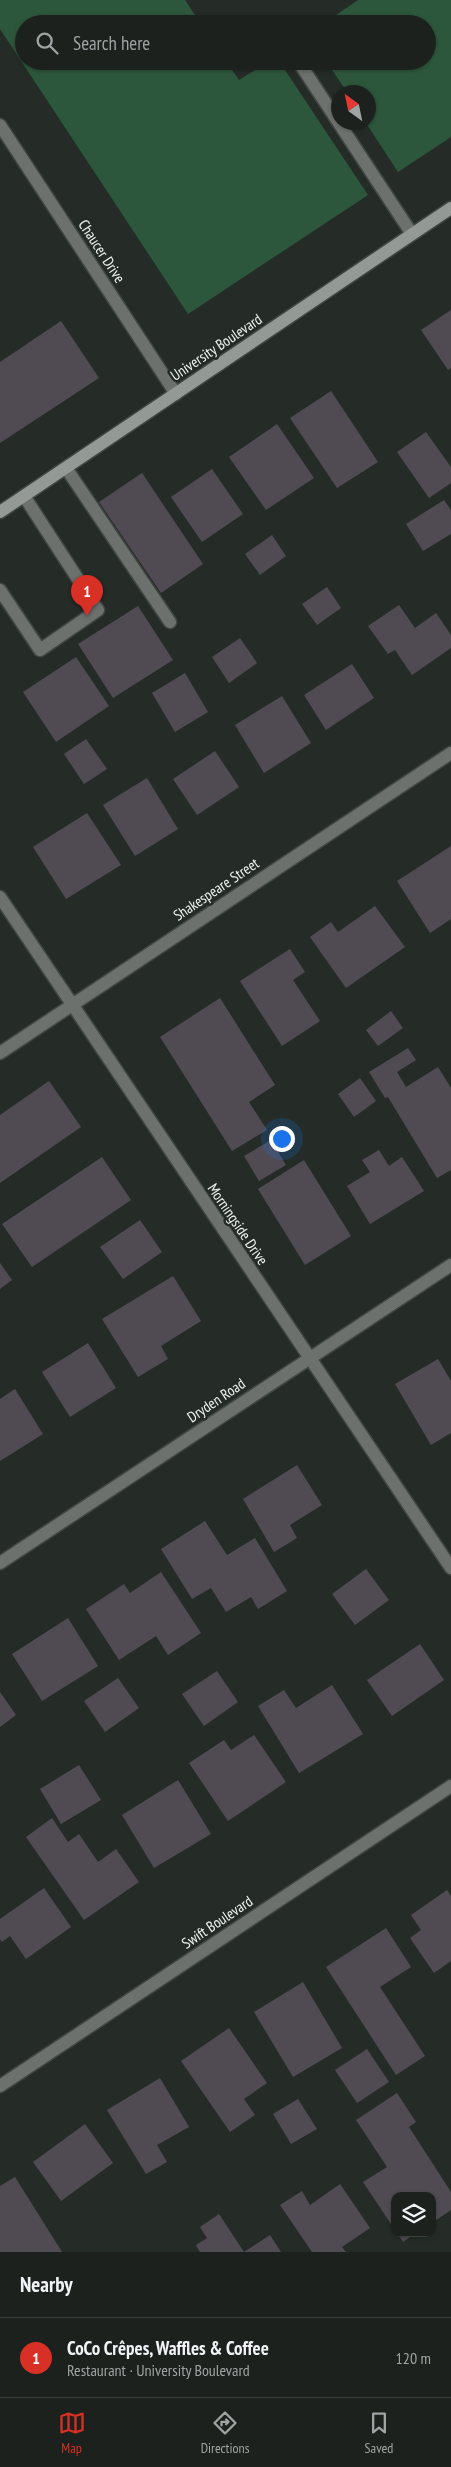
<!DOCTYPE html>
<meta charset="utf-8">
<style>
body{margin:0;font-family:"PT Sans Narrow",sans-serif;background:#292e2a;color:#f1f3f6}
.controls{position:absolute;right:15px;bottom:15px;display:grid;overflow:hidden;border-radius:10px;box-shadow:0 1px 4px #0004}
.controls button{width:45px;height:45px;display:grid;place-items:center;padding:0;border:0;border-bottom:1px solid #3a3e3b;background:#1c211d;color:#f1f3f6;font:25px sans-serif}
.compass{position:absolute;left:331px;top:85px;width:45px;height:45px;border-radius:50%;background:#1c211d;box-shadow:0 1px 4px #0004;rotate:327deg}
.you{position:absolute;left:281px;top:1138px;width:18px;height:18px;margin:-12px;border:4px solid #fff;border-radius:50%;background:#1a73e8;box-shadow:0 0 0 8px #1a73e833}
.badge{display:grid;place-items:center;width:32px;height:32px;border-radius:50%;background:#d93025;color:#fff;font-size:16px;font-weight:700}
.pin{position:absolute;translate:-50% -41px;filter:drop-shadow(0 1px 2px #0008)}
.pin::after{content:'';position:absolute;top:26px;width:18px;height:15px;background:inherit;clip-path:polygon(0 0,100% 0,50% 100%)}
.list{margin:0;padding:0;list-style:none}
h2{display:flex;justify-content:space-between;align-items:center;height:65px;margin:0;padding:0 20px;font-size:21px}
h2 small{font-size:16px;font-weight:400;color:#a0a3a4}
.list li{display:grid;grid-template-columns:32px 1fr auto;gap:15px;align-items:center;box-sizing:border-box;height:80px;padding:0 20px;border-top:1px solid #3a3e3b}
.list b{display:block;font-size:19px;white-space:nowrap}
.list p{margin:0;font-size:16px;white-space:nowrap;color:#a0a3a4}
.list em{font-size:16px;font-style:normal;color:#a0a3a4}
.icon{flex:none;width:28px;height:28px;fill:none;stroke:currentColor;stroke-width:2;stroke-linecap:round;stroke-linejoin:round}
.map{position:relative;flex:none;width:451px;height:2252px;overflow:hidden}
.search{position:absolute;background:#1c211d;box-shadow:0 1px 4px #0004;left:15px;right:15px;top:15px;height:55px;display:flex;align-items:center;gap:12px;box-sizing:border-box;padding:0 18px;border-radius:28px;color:#a0a3a4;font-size:19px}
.sheet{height:145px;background:#1c211d}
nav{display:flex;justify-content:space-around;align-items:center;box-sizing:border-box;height:70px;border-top:1px solid #3a3e3b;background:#1c211d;font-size:14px;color:#a0a3a4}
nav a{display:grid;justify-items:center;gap:2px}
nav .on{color:#d93025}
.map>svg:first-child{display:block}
</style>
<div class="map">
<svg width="451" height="2252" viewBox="0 0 451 2252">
<rect width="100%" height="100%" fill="#252c27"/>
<!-- green -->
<g fill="#2d573c">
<polygon points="0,0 185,0 201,24 24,24 24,61 226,61 239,80 270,61 279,61 368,195 188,314 0,29"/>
<polygon points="358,0 451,0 451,137 398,172 366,123 368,122 368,92 347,92 326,61 427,61 427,24 323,24"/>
</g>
<!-- building -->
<g fill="#504b53">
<polygon points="451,310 451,368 448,370 421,330"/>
<polygon points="61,321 99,378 0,443 0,362"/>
<polygon points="331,391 378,462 337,488 290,418"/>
<polygon points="277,424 314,478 266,510 229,457"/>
<polygon points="426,432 451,467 451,483 429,498 397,452"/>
<polygon points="212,469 243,514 202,542 171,497"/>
<polygon points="142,473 203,564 161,593 99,502"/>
<polygon points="444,500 451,510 451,534 423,551 406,524"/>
<polygon points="272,535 286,556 260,575 245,554"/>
<polygon points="327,587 341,608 317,625 302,604"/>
<polygon points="399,605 415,628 436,613 451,635 451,648 412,675 395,650 388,654 368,626"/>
<polygon points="138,606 173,660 113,698 78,644"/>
<polygon points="240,638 257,663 229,683 212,657"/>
<polygon points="76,657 109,706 56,742 23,692"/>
<polygon points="352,664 374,698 326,730 304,695"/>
<polygon points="185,673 208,712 175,732 152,693"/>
<polygon points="282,696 311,743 264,773 235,725"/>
<polygon points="86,739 107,769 84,784 64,754"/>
<polygon points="215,751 239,787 197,815 173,779"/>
<polygon points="147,778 178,829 135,856 103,805"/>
<polygon points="87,813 121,865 66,899 33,847"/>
<polygon points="451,846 451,919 430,933 397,881"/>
<polygon points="375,906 405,947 346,988 310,937 331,922 338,932"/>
<polygon points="290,949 305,972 293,980 320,1021 282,1046 240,981"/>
<polygon points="220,998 275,1085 249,1102 267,1130 232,1151 160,1037"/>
<polygon points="391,1011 403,1028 378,1046 366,1030"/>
<polygon points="408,1048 416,1060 397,1072 406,1087 438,1067 451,1088 451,1170 437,1178 388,1097 385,1098 369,1072"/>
<polygon points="360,1078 376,1101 354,1117 338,1094"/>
<polygon points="49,1081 81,1127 0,1183 0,1115"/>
<polygon points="271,1140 286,1165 259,1181 244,1156"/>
<polygon points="379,1150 389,1166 402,1157 424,1191 370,1224 347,1186 370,1172 362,1160"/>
<polygon points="102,1157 131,1200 32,1267 2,1224"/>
<polygon points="304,1160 351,1236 305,1265 258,1189"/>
<polygon points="140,1220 162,1252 123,1279 100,1247"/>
<polygon points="0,1263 12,1280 0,1289"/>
<polygon points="173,1276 201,1321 161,1346 168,1359 138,1377 102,1319"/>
<polygon points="88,1343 116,1388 70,1417 42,1372"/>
<polygon points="438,1359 451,1381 451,1433 431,1445 395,1384"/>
<polygon points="15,1389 43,1434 0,1461 0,1399"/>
<polygon points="297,1465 322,1505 290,1525 297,1538 274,1552 243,1499"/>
<polygon points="205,1521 227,1555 255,1538 287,1591 258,1609 251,1597 226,1612 211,1588 192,1599 161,1549"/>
<polygon points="366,1569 389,1600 355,1625 332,1594"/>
<polygon points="161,1572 201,1633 168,1655 156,1636 119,1660 86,1609 124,1584 130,1593"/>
<polygon points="68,1618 98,1666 42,1701 12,1654"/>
<polygon points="420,1644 444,1680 392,1716 367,1680"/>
<polygon points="217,1671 238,1702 204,1726 182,1694"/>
<polygon points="118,1678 139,1708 105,1732 84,1701"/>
<polygon points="332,1685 363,1734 299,1773 258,1706 284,1690 296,1708"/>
<polygon points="0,1692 16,1715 0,1727"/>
<polygon points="254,1735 286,1782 228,1821 189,1763 224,1740 231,1750"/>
<polygon points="79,1765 101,1800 61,1824 40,1789"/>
<polygon points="178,1780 211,1834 154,1868 122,1815"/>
<polygon points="52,1818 68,1842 79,1834 98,1862 116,1849 139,1882 84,1920 26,1837"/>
<polygon points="44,1888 71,1927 26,1959 10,1936 2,1942 0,1939 0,1919"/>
<polygon points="447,1890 451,1896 451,1961 434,1973 410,1938 421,1930 411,1915"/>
<polygon points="386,1928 411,1967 380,1987 425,2056 396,2075 326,1967"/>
<polygon points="303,1982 342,2048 293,2077 254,2012"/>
<polygon points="229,2028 267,2083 244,2099 255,2115 230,2132 181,2061"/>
<polygon points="367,2049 389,2082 357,2103 335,2070"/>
<polygon points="160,2078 189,2127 157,2145 167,2162 146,2174 107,2110"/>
<polygon points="397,2093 416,2122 409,2127 451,2192 451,2210 432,2223 432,2196 395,2196 395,2230 363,2182 387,2167 356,2120"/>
<polygon points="298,2099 317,2129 291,2144 273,2114"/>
<polygon points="85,2124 113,2163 61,2201 33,2162"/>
<polygon points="15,2177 62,2252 0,2252 0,2186"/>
<polygon points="340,2184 370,2228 342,2247 346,2252 312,2252 280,2205 302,2191 310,2205"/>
<polygon points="219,2214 244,2252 270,2235 281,2252 200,2252 196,2245 207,2238 200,2227"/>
<polygon points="397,2233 416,2233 403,2242"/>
</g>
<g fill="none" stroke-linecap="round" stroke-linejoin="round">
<defs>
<g id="service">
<polyline points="298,61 412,234"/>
<polyline points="66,468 170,622"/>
<polyline points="0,590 40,650 98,610 24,496"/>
</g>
<g id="minor">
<polyline points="0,125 176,394"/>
<polyline points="0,897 451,1568"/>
<polyline points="0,1053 451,753"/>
<polyline points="0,1563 451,1265"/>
<polyline points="0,2086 451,1786"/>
</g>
<polyline id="secondary" points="0,512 451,208"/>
</defs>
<!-- service casing -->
<use href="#service" stroke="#414843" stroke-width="15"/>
<!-- minor casing -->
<use href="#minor" stroke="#414843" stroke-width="15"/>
<!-- secondary casing -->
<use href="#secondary" stroke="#414843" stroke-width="15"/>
<!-- service -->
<use href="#service" stroke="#6d716e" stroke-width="12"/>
<!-- minor -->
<use href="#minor" stroke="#6d716e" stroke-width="12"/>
<!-- secondary -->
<use href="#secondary" stroke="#939995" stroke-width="12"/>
</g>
<g text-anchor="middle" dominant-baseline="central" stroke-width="5" stroke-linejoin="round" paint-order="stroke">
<!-- street labels -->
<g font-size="15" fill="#eff4f0" stroke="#252c27">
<text transform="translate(102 251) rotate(57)">Chaucer Drive</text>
<text transform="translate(216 347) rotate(-34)">University Boulevard</text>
<text transform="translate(216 889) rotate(-34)">Shakespeare Street</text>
<text transform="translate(238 1224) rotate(56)">Morningside Drive</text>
<text transform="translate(216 1400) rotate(-34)">Dryden Road</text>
<text transform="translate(217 1922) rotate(-34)">Swift Boulevard</text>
</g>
</g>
</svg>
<div class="controls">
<button><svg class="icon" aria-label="layers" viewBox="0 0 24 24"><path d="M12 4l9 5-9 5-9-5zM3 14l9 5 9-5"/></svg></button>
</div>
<svg class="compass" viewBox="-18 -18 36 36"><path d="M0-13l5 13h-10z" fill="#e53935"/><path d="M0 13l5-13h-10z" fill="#a0a3a4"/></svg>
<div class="you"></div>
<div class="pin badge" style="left:87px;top:616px">1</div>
<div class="search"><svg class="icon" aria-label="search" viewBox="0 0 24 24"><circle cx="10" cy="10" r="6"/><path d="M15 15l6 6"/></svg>Search here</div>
</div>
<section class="sheet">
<h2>Nearby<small></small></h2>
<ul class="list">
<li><span class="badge">1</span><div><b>CoCo Crêpes, Waffles &amp; Coffee</b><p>Restaurant · University Boulevard</p></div><em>120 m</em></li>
</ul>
</section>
<nav>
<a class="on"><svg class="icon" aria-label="map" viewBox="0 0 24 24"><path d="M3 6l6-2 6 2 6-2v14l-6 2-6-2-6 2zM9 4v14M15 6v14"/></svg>Map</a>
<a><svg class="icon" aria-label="directions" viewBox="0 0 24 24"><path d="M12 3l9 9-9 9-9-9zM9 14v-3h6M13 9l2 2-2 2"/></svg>Directions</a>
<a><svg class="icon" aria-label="saved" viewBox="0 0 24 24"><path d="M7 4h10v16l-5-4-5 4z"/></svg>Saved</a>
</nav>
